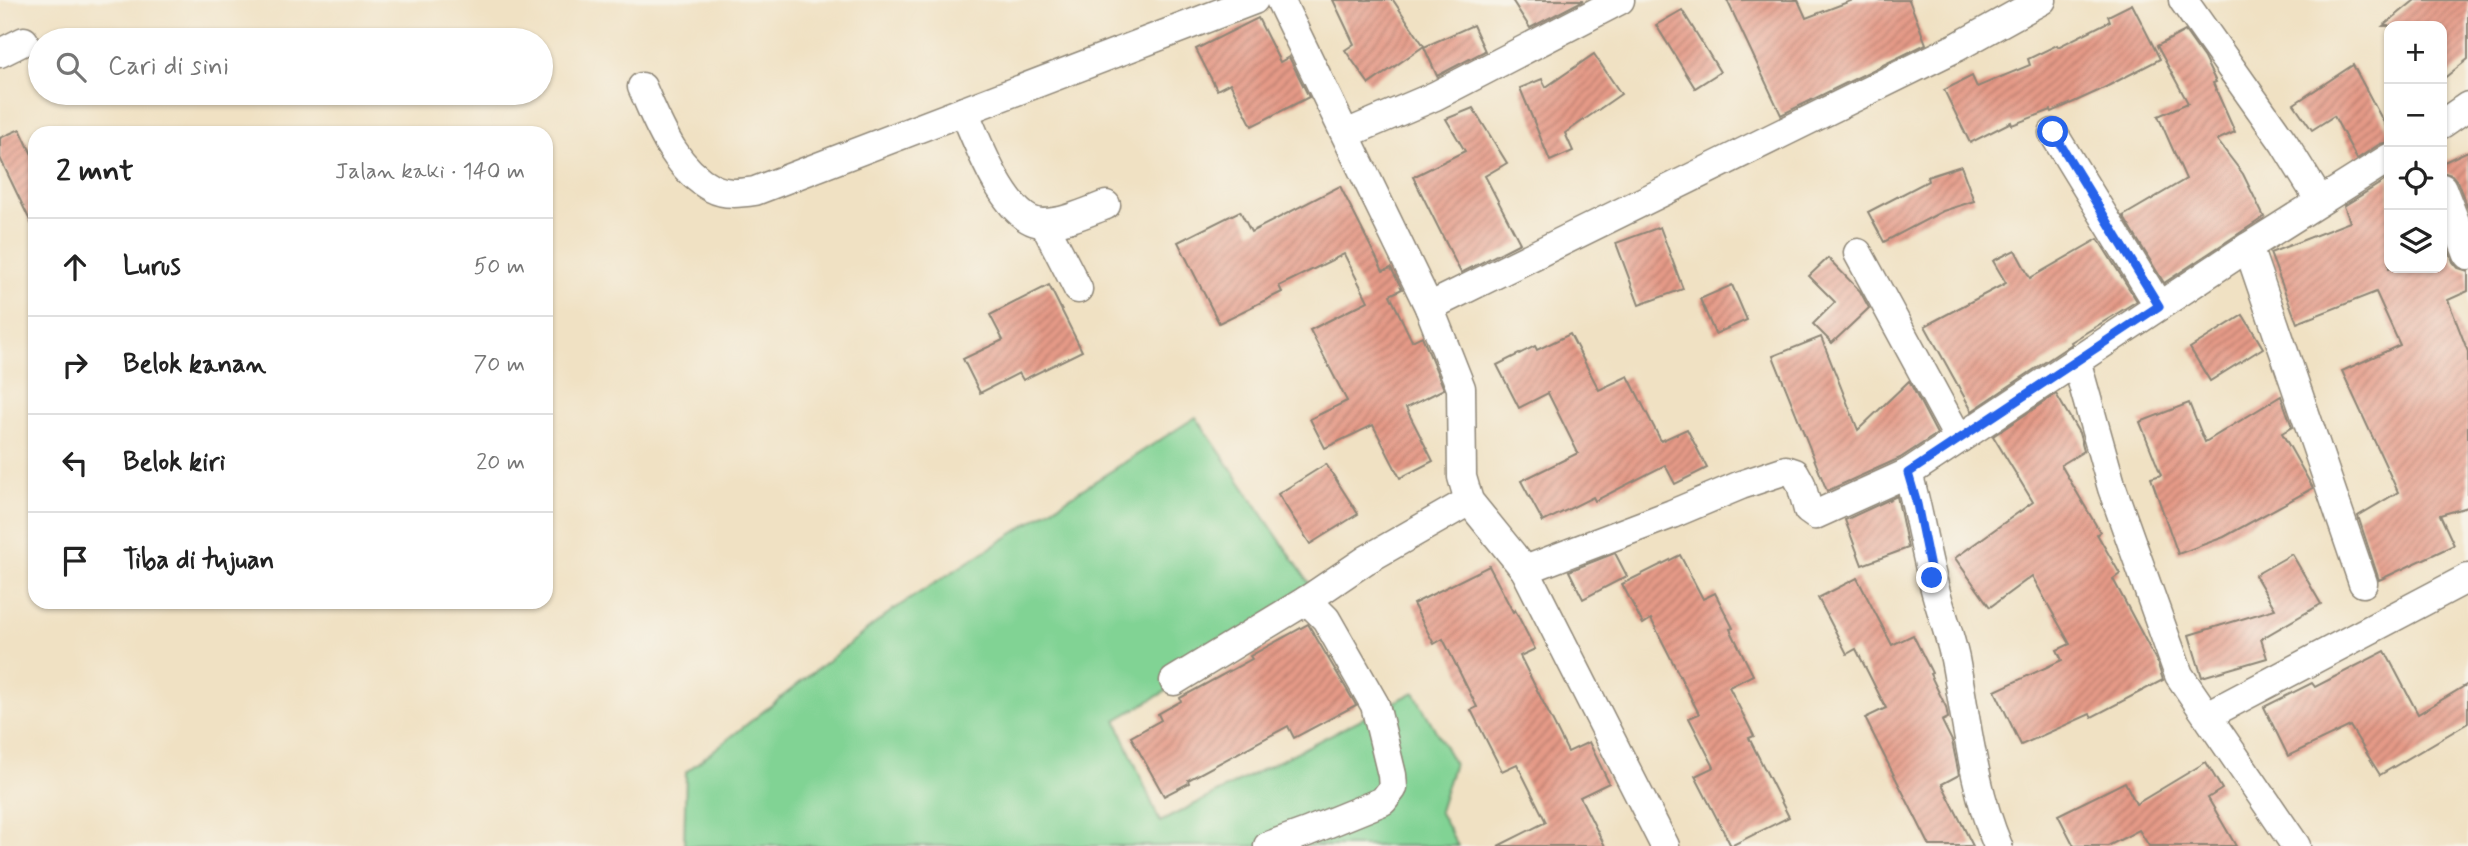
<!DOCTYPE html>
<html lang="id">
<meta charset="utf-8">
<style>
body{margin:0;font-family:Mynerve,sans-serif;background:#f2f2f2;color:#222}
.controls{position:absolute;right:21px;top:21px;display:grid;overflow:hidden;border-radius:14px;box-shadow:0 2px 5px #0004}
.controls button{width:63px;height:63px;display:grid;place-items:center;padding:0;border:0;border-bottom:2px solid #e0e0e0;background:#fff;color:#222;font:35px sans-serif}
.stop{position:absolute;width:21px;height:21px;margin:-16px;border:5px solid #2563eb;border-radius:50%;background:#fff}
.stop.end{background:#2563eb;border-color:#fff;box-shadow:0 2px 7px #0008}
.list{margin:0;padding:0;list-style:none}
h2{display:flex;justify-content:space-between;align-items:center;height:91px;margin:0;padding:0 28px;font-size:30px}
h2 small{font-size:23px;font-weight:400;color:#767676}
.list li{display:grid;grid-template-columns:46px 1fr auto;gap:21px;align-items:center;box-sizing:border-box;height:98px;padding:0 28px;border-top:2px solid #e0e0e0}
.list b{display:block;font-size:26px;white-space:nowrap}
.list em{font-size:23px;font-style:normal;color:#767676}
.icon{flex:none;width:38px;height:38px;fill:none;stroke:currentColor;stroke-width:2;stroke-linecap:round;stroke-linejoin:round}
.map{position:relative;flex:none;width:2468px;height:846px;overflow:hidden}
.search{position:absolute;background:#fff;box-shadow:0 2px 5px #0004;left:28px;top:28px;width:525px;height:77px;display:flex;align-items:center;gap:18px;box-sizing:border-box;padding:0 24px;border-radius:38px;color:#767676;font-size:26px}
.panel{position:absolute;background:#fff;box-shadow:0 2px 5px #0004;left:28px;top:126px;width:525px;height:483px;border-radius:21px}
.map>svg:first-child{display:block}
</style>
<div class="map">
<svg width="2468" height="846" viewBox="0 0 2468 846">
<defs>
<pattern id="building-hatch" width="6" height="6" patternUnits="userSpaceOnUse" patternTransform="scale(1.75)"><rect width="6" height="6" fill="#e59a87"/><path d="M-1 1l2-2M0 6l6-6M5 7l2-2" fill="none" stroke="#ba7e6f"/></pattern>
</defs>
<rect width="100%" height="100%" fill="#f7f3e8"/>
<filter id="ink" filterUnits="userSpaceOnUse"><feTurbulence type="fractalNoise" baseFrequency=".0143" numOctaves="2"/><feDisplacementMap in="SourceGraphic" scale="14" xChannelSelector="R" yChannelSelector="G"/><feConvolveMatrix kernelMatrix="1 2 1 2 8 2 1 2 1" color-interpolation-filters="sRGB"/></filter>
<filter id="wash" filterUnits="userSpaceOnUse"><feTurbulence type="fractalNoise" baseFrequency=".00686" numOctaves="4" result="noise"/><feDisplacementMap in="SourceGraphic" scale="28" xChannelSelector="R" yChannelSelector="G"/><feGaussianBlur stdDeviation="1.57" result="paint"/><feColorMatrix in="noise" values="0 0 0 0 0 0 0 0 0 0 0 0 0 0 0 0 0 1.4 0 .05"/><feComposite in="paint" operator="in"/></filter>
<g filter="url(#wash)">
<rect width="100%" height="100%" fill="#f0e1c3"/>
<!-- grass -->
<polygon fill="#81d394" stroke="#567f60" stroke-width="2" points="1196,417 1322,602 1116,720 1160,822 1414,692 1454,763 1439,811 1458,846 684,846 686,772 894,609"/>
<g id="blocks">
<!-- building -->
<g fill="url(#building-hatch)">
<polygon points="1333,0 1393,0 1424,46 1369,84 1345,50 1354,44"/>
<polygon points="1512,0 1584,0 1530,28"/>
<polygon points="1727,0 1798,0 1806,18 1853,0 1909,0 1926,44 1781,115"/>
<polygon points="2415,0 2468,0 2468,59 2442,80 2442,26 2383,26"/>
<polygon points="2132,4 2160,59 2098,91 2052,112 2051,110 2012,125 2011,122 1970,143 1944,90 1972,76 1977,87 2030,65 2028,59 2057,45 2058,47 2110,21 2108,16"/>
<polygon points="1682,10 1720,72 1695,88 1656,25"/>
<polygon points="1258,18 1280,62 1289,57 1309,97 1252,126 1230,83 1217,90 1196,49"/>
<polygon points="1473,25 1485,51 1437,76 1424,47"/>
<polygon points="2185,31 2204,58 2216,82 2213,83 2235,132 2217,140 2243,174 2264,217 2164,283 2123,216 2186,179 2158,116 2188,103 2157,46"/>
<polygon points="1594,54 1621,94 1565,133 1573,151 1550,161 1520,88 1542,79 1546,87"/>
<polygon points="2353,65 2389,132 2389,142 2380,144 2357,159 2334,116 2312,130 2294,104"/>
<polygon points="1473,108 1507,163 1485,176 1520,243 1461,273 1413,177 1465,151 1446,119"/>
<polygon points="20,129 35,161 35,231 0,158 0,138"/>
<polygon points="2468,151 2468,209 2457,181 2452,175 2442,172 2442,163"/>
<polygon points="1961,166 1974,201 1943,211 1884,242 1868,212 1928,181 1927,177"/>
<polygon points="2389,178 2389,268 2442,268 2442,233 2453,262 2458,268 2468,271 2468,291 2448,300 2468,352 2468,507 2440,515 2454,545 2379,580 2358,516 2398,492 2342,371 2400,345 2376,292 2297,323 2270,253 2350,222 2344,206"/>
<polygon points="1340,186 1383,271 1391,268 1402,289 1390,295 1412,341 1422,336 1444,389 1406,408 1433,461 1400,478 1373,425 1325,448 1310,419 1347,401 1310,330 1368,301 1344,254 1279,286 1282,292 1219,323 1178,242 1240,211 1251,232"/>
<polygon points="1660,227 1683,289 1639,305 1616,243"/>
<polygon points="2098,239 2137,301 2071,342 2072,344 1972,411 1925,326 2006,283 1993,261 2015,250 2030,278"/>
<polygon points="1828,258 1860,291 1869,308 1832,343 1813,324 1835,302 1809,276"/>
<polygon points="1049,285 1082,351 1023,380 1019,373 980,393 963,359 1003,340 990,315"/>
<polygon points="1732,285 1747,320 1715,334 1700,299"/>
<polygon points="2243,315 2263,348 2210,381 2190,348"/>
<polygon points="1570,334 1599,390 1628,376 1661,441 1687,429 1707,468 1675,484 1665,465 1595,501 1593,497 1543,522 1521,481 1578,453 1548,393 1519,408 1497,365 1535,346 1537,350"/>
<polygon points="1821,337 1858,430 1909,381 1937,434 1900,458 1827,491 1773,356"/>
<polygon points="2056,394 2079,433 2084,451 2061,465 2100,532 2097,534 2120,574 2113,579 2157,662 2163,680 2092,717 2090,714 2021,745 1995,691 2062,660 2057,650 2070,644 2032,576 1990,607 1955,558 2033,502 1993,436"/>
<polygon points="2281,396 2292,427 2282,433 2313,488 2224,537 2178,554 2151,478 2161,475 2140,422 2189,403 2205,442"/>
<polygon points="1326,464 1358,514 1310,544 1278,494"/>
<polygon points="1897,496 1908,548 1862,565 1845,520"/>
<polygon points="1615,553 1627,576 1583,599 1569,571"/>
<polygon points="2292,554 2321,604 2261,639 2267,658 2202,677 2189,635 2275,609 2255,575"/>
<polygon points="1680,555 1703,599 1715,593 1733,628 1730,629 1753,675 1729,687 1754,736 1749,738 1789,817 1731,846 1695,776 1714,767 1689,718 1699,714 1651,619 1643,624 1622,584"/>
<polygon points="1489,566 1513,612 1515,610 1535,649 1520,656 1568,752 1589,742 1609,783 1580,797 1605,846 1498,846 1546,822 1517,764 1502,771 1471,710 1477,707 1443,639 1434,644 1413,604"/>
<polygon points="1857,578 1892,645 1913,635 1932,673 1930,674 1946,707 1948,718 1942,721 1952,741 1959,775 1942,784 1973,846 1930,846 1865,718 1886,708 1856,649 1847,654 1818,598"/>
<polygon points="1308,624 1356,705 1294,738 1288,726 1188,780 1189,783 1164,796 1131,737 1161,720 1158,714 1181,701 1180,698 1252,659 1250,656"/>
<polygon points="2385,651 2418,714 2468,684 2468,723 2380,775 2350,726 2288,756 2264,707 2312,683 2315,687"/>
<polygon points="2206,762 2222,789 2208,798 2236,846 2149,846 2139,830 2108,846 2074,846 2058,815 2125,782 2136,804"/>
</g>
</g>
</g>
<g filter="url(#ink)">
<use href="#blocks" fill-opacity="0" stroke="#8e8677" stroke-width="2"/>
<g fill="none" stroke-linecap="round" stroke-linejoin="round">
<defs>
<g id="minor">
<polyline points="1280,0 1429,307 1461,388 1462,477 1469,501 1525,570 1665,846"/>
<polyline points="2183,0 2284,143 2320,201"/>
<polyline points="0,53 24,41"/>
<path d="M642 87C658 123 674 168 712 188 725 195 741 193 755 191L1254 0"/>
<path d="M964 111C977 140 1006 223 1043 223 1064 223 1087 212 1106 205"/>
<polyline points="2442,124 2468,106"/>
<polyline points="2053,133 2159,306"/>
<polyline points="1346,134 1435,96 1620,0"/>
<polyline points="2442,188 2468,255"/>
<polyline points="1044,223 1078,289"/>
<polyline points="2248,247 2363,583"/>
<polyline points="1858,253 1959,439"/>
<polyline points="1429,307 1957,47 2042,0"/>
<polyline points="2076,360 2112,488 2179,675 2296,846"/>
<path d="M1908 473C1918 507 1923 542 1932 577 1938 604 1949 631 1955 659 1967 722 1973 787 1998 846"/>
<polyline points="1525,570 1672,514 1741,485 1786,470 1795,473 1801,484 1808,510 1815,515 1908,473 2248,247 2389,158"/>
<polyline points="1174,681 1307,600 1366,560 1469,501"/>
<polyline points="2208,715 2468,578"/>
<polyline points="1268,846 1307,832 1383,801 1393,788 1392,775 1375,705 1326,619 1307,600"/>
</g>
</defs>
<!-- minor casing -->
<use href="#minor" stroke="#8e8677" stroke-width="31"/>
<!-- minor -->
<use href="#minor" stroke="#fff" stroke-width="28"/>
</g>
</g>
<g fill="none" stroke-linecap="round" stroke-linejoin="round" filter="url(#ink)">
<!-- route -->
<polyline stroke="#2563eb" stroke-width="9" points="1932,578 1917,504 1908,473 2159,306 2053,132"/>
</g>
</svg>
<div class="controls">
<button>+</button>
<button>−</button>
<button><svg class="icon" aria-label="locate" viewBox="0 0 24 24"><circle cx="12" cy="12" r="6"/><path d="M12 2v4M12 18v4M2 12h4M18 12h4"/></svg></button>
<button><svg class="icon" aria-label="layers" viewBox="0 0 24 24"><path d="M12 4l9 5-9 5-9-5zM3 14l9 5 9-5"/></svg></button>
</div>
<div class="stop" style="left:2053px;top:132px"></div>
<div class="stop end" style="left:1932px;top:578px"></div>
<div class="search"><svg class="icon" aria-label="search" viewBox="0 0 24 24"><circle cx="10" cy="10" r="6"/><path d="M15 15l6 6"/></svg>Cari di sini</div>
<section class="panel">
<h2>2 mnt<small>Jalan kaki · 140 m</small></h2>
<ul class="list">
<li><svg class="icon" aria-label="ahead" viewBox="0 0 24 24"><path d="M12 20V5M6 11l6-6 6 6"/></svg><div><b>Lurus</b></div><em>50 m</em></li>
<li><svg class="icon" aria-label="right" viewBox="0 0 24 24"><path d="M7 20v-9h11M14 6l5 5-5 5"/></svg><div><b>Belok kanan</b></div><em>70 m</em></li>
<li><svg class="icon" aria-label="left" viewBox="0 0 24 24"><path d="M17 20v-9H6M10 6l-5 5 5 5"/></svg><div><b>Belok kiri</b></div><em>20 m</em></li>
<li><svg class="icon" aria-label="arrive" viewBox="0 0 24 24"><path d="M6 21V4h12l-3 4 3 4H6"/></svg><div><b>Tiba di tujuan</b></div></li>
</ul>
</section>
</div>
